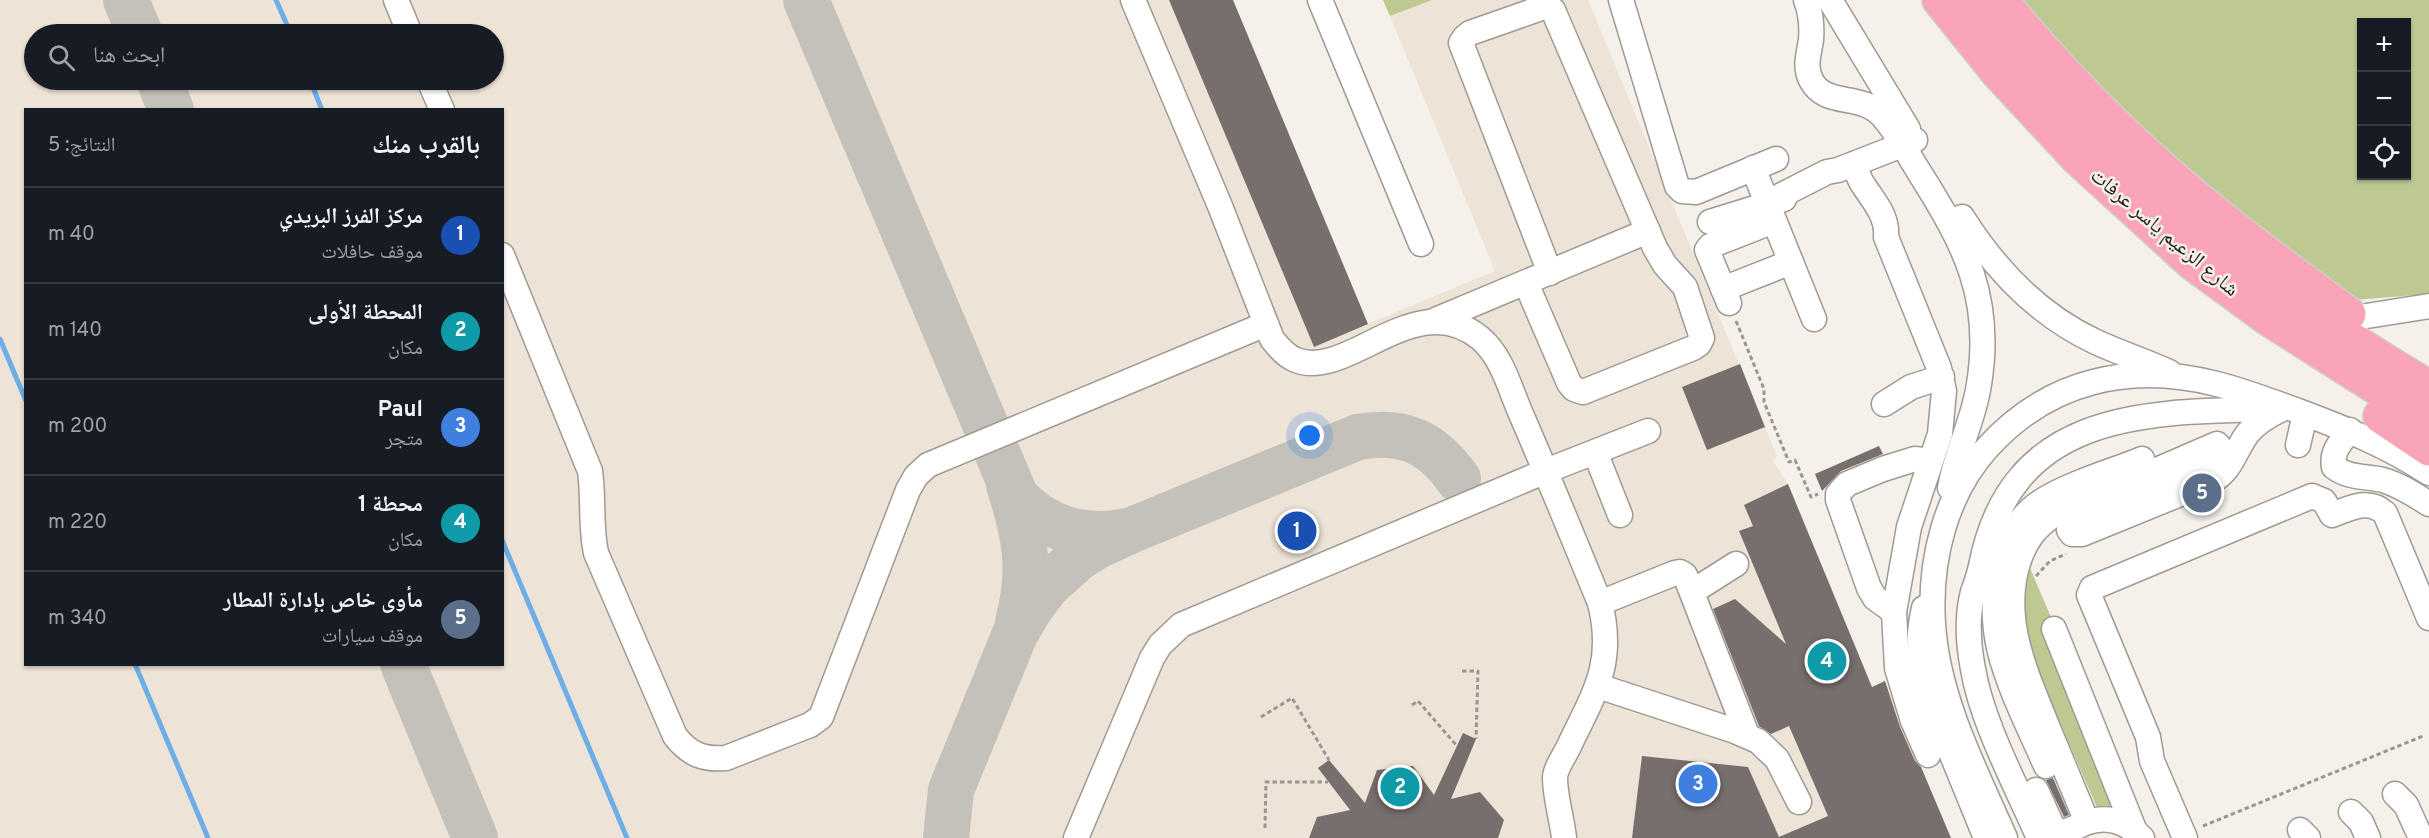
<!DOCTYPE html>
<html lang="ar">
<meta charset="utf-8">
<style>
body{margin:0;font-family:Overpass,"Noto Naskh Arabic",sans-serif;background:#20242c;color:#f1f3f6;direction:rtl}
.controls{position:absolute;right:18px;top:18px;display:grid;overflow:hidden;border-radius:0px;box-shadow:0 2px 4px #0004}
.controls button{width:54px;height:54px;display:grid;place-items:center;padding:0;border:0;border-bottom:2px solid #363941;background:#171b24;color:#f1f3f6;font:30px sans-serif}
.you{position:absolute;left:1310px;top:436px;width:21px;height:21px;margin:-15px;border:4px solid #fff;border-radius:50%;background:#1a73e8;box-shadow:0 0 0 9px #1a73e833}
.badge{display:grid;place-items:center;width:39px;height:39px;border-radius:50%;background:#d93025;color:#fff;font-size:20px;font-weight:700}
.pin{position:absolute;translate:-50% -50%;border:3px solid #fff;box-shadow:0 2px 6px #0006}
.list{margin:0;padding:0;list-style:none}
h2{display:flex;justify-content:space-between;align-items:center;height:78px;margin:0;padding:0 24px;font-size:26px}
h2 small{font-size:20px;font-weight:400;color:#9ea1a6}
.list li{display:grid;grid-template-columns:39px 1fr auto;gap:18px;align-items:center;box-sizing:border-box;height:96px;padding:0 24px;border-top:2px solid #363941}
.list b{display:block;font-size:22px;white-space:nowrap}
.list p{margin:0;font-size:20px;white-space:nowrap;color:#9ea1a6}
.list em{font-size:20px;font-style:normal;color:#9ea1a6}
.icon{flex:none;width:33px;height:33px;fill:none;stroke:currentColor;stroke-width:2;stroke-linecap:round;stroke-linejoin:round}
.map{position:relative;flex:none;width:2429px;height:838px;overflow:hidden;direction:ltr}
.search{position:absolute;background:#171b24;box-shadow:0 2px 4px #0004;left:24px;top:24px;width:480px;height:66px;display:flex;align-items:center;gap:15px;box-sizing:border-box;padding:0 21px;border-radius:33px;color:#9ea1a6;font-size:22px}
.panel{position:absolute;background:#171b24;box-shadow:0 2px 4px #0004;left:24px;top:108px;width:480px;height:558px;border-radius:0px;direction:rtl}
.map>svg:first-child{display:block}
</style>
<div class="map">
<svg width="2429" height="838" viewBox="0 0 2429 838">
<rect width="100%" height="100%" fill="#f5f0e9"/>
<!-- built -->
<path fill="#ede3d6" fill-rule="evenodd" d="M0 0H1233L1368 324 1495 271 1390 16 1432 0H1588L1777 456 1773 461 1788 484 1872 687 1885 681 1951 838H0ZM34 34H494V80H34ZM26 110H502V664H26Z"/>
<!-- green -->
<g fill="#bec992" fill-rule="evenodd">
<polygon points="1383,0 1432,0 1390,16"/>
<path d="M1993 0H2429V294L2316 303ZM2362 22H2406V176H2362Z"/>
<polygon points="2024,554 2139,822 2099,812 2023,638"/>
</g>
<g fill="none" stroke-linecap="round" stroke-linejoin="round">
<!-- stream -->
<g stroke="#6daee7" stroke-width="5">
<polyline points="276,0 291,34"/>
<polyline points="310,80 322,110"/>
<polyline points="0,339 26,401"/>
<polyline points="502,540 627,838"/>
<polyline points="135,664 208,838"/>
</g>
<!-- taxiway -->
<g stroke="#c4c0ba" stroke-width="46">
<polyline points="126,0 140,34"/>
<path d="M806 0 1016 497C1045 529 1085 540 1127 531"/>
<polyline points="159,80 171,110"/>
<path d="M1009 485C1025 534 1032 571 1018 622"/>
<polyline points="403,664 475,838"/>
<path d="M946 838 951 790 1015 634 1031 607 1047 586 1078 558 1099 545 1132 530 1358 437C1403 429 1432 442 1458 479"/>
</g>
</g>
<!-- building -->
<g fill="#776f6e">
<polygon points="1169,0 1233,0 1368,324 1314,347"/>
<polygon points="1740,364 1765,427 1707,450 1682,387"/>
<polygon points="1879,446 1883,454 1841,471 1822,491 1815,474"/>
<polygon points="1788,484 1872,687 1885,681 1900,727 1915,761 1921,767 1951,838 1632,838 1642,756 1748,767 1779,837 1828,816 1789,726 1771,734 1759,726 1713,609 1735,599 1786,644 1739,531 1753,526 1744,505"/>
<polygon points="1463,733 1476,739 1451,799 1480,792 1504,820 1498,838 1309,838 1317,817 1350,810 1318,768 1329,760 1365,803 1377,770 1413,766 1434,795"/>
<polygon points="2053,778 2069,815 2064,817 2046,780"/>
</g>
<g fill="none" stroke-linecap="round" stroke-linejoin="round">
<defs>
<g id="minor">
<polyline points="396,0 410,34"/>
<path d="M1133 0 1220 206 1272 339C1279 348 1286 356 1296 360 1348 381 1415 285 1480 338 1502 356 1510 389 1521 414 1548 476 1574 540 1600 603 1615 663 1595 692 1570 744 1566 754 1555 768 1555 778 1555 797 1562 819 1564 838"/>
<polyline points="1320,0 1421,244"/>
<polyline points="1621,0 1677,186 1682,191 1696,192 1776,159"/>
<path d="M1806 0C1811 13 1812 27 1811 40 1809 54 1804 66 1811 80 1826 109 1863 91 1884 118 1899 135 1909 157 1921 175 1965 245 1993 298 1979 384 1974 420 1956 452 1950 488"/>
<polyline points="1830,0 1908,129"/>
<polyline points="429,80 442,110"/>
<path d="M1854 164C1857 171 1859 180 1864 186 1874 202 1888 216 1886 237L1939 368 1944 391 1940 434 1909 527 1894 612 1897 668 1913 721 1928 755"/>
<polyline points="1753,168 1814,319"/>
<polyline points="1768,202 1827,172 1838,170 1915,140"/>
<path d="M1962 217C1996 271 2038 315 2096 342 2120 353 2145 361 2169 372"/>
<polyline points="1710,222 1784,199"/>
<path d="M502 255 590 471C594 498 590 525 596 553L675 736C689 754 703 760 726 758L810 725 821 717 908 490 916 476 928 465 1266 324"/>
<polyline points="1526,283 1569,383 1574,389 1583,392 1693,348 1699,344 1702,338 1685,287 1665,265 1655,248 1553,10 1547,6 1470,33 1465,37 1461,43 1550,273"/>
<polyline points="1723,289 1791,262"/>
<polyline points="1729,303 1707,250 1710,246 1774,221"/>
<polyline points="2354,318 2429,306"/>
<polyline points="1433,321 1648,231"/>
<polyline points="1884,404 1911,387 1942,377"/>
<path d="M2350 430C2341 442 2331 451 2334 467 2348 478 2365 476 2383 480 2400 485 2415 495 2429 504"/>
<polyline points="2298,445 2305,414"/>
<polyline points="1595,452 1620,515"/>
<polyline points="1692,592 1736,564"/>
<polyline points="1600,603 1675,573 1680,572 1685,575 1747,735"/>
<path d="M1924 608C1918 635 1918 657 1923 684L1986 838"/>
<polyline points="1894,612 1875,598 1869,588 1838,500 1838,494 1847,484 1883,469 1915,459 1930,461"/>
<polyline points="2054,629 2134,829"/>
<polyline points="1598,686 1735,731 1758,741 1777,759 1799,802"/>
<path d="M2046 766C2030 729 2010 691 2000 652 1987 601 1996 528 2045 499 2074 482 2110 472 2142 459"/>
<path d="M2036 790 2054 830 2057 832C2067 833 2076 827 2085 823 2107 815 2126 821 2142 838"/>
<polyline points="2395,794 2406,805 2421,838"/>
<polyline points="2351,812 2361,822 2368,838"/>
<path d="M2087 822C2074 791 2061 760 2048 728 2027 675 1999 619 2019 560 2026 540 2036 526 2055 514L2217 444 2223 451 2219 458 2076 518 2072 520 2069 530 2072 534H2082L2212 481C2232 470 2235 450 2248 433 2257 422 2269 415 2282 409"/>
<polyline points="2300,830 2308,838"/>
<polyline points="1076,838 1152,658 1160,645 1181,625 1546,471 1648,431"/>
<path d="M2005 838C1975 769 1938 700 1933 624 1929 561 1945 494 1988 447 2049 380 2130 362 2217 384 2244 391 2271 401 2298 411 2344 428 2388 446 2429 473"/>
<path d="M2039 838C2017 787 1982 723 1973 669 1968 643 1966 618 1973 592 1976 584 1979 575 1981 566 2012 408 2148 412 2277 409"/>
<path d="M2185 838 2152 761 2148 737 2089 595 2092 588 2312 496 2324 501 2332 515C2351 508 2368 498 2385 513L2429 618"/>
</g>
<g id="highway">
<polyline points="1939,0 1997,72 2078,159 2192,263 2267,318 2429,421"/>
<path d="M1970 0C2096 157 2256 286 2429 387"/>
<path d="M2001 0C2068 82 2145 158 2228 223 2268 255 2309 284 2349 314"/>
<polyline points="2380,416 2429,449"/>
</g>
</defs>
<!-- minor casing -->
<use href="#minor" stroke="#9f9a94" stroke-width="27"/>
<!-- highway casing -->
<use href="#highway" stroke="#cfcece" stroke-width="36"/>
<!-- path -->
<g stroke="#9a9691" stroke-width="3" stroke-dasharray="4.5 3" stroke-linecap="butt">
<polyline points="1736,321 1764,389 1764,402 1789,462 1795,460 1811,497 1818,494"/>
<polyline points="2036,576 2050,561 2066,554"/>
<polyline points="1462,671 1478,671 1476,739"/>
<polyline points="1412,705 1418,701 1457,746"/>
<polyline points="1261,717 1292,698 1329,760"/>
<polyline points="2203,826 2423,736"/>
<polyline points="1265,828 1266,782 1328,782"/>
</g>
<!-- minor -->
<use href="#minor" stroke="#fff" stroke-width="24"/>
<!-- highway -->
<use href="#highway" stroke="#f9a4b7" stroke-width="33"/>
</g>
<g text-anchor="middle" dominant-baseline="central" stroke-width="5" stroke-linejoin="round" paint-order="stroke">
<!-- street labels -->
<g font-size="21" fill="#242220" stroke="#f5f0e9">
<text transform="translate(2164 233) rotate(40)">شارع الزعيم ياسر عرفات</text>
</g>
</g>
</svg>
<div class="controls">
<button>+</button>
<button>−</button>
<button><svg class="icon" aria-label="locate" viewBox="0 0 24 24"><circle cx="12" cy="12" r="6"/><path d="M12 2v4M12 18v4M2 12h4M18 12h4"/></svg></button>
</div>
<div class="you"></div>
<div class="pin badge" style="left:1297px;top:531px;background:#1a4fb4">1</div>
<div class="pin badge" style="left:1400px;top:787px;background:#0f9aa8">2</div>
<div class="pin badge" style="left:1698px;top:784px;background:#3f7fe0">3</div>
<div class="pin badge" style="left:1827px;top:661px;background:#0f9aa8">4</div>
<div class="pin badge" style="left:2202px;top:493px;background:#5c6f8a">5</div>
<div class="search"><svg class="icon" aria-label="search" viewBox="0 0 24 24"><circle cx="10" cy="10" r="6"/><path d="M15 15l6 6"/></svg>ابحث هنا</div>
<section class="panel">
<h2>بالقرب منك<small>النتائج: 5</small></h2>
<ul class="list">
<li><span class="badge" style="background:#1a4fb4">1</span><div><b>مركز الفرز البريدي</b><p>موقف حافلات</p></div><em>40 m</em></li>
<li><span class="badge" style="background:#0f9aa8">2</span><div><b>المحطة الأولى</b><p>مكان</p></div><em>140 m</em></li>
<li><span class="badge" style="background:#3f7fe0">3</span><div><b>Paul</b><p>متجر</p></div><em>200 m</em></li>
<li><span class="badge" style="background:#0f9aa8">4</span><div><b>محطة 1</b><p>مكان</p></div><em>220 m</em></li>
<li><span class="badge" style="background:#5c6f8a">5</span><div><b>مأوى خاص بإدارة المطار</b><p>موقف سيارات</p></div><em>340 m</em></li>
</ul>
</section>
</div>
